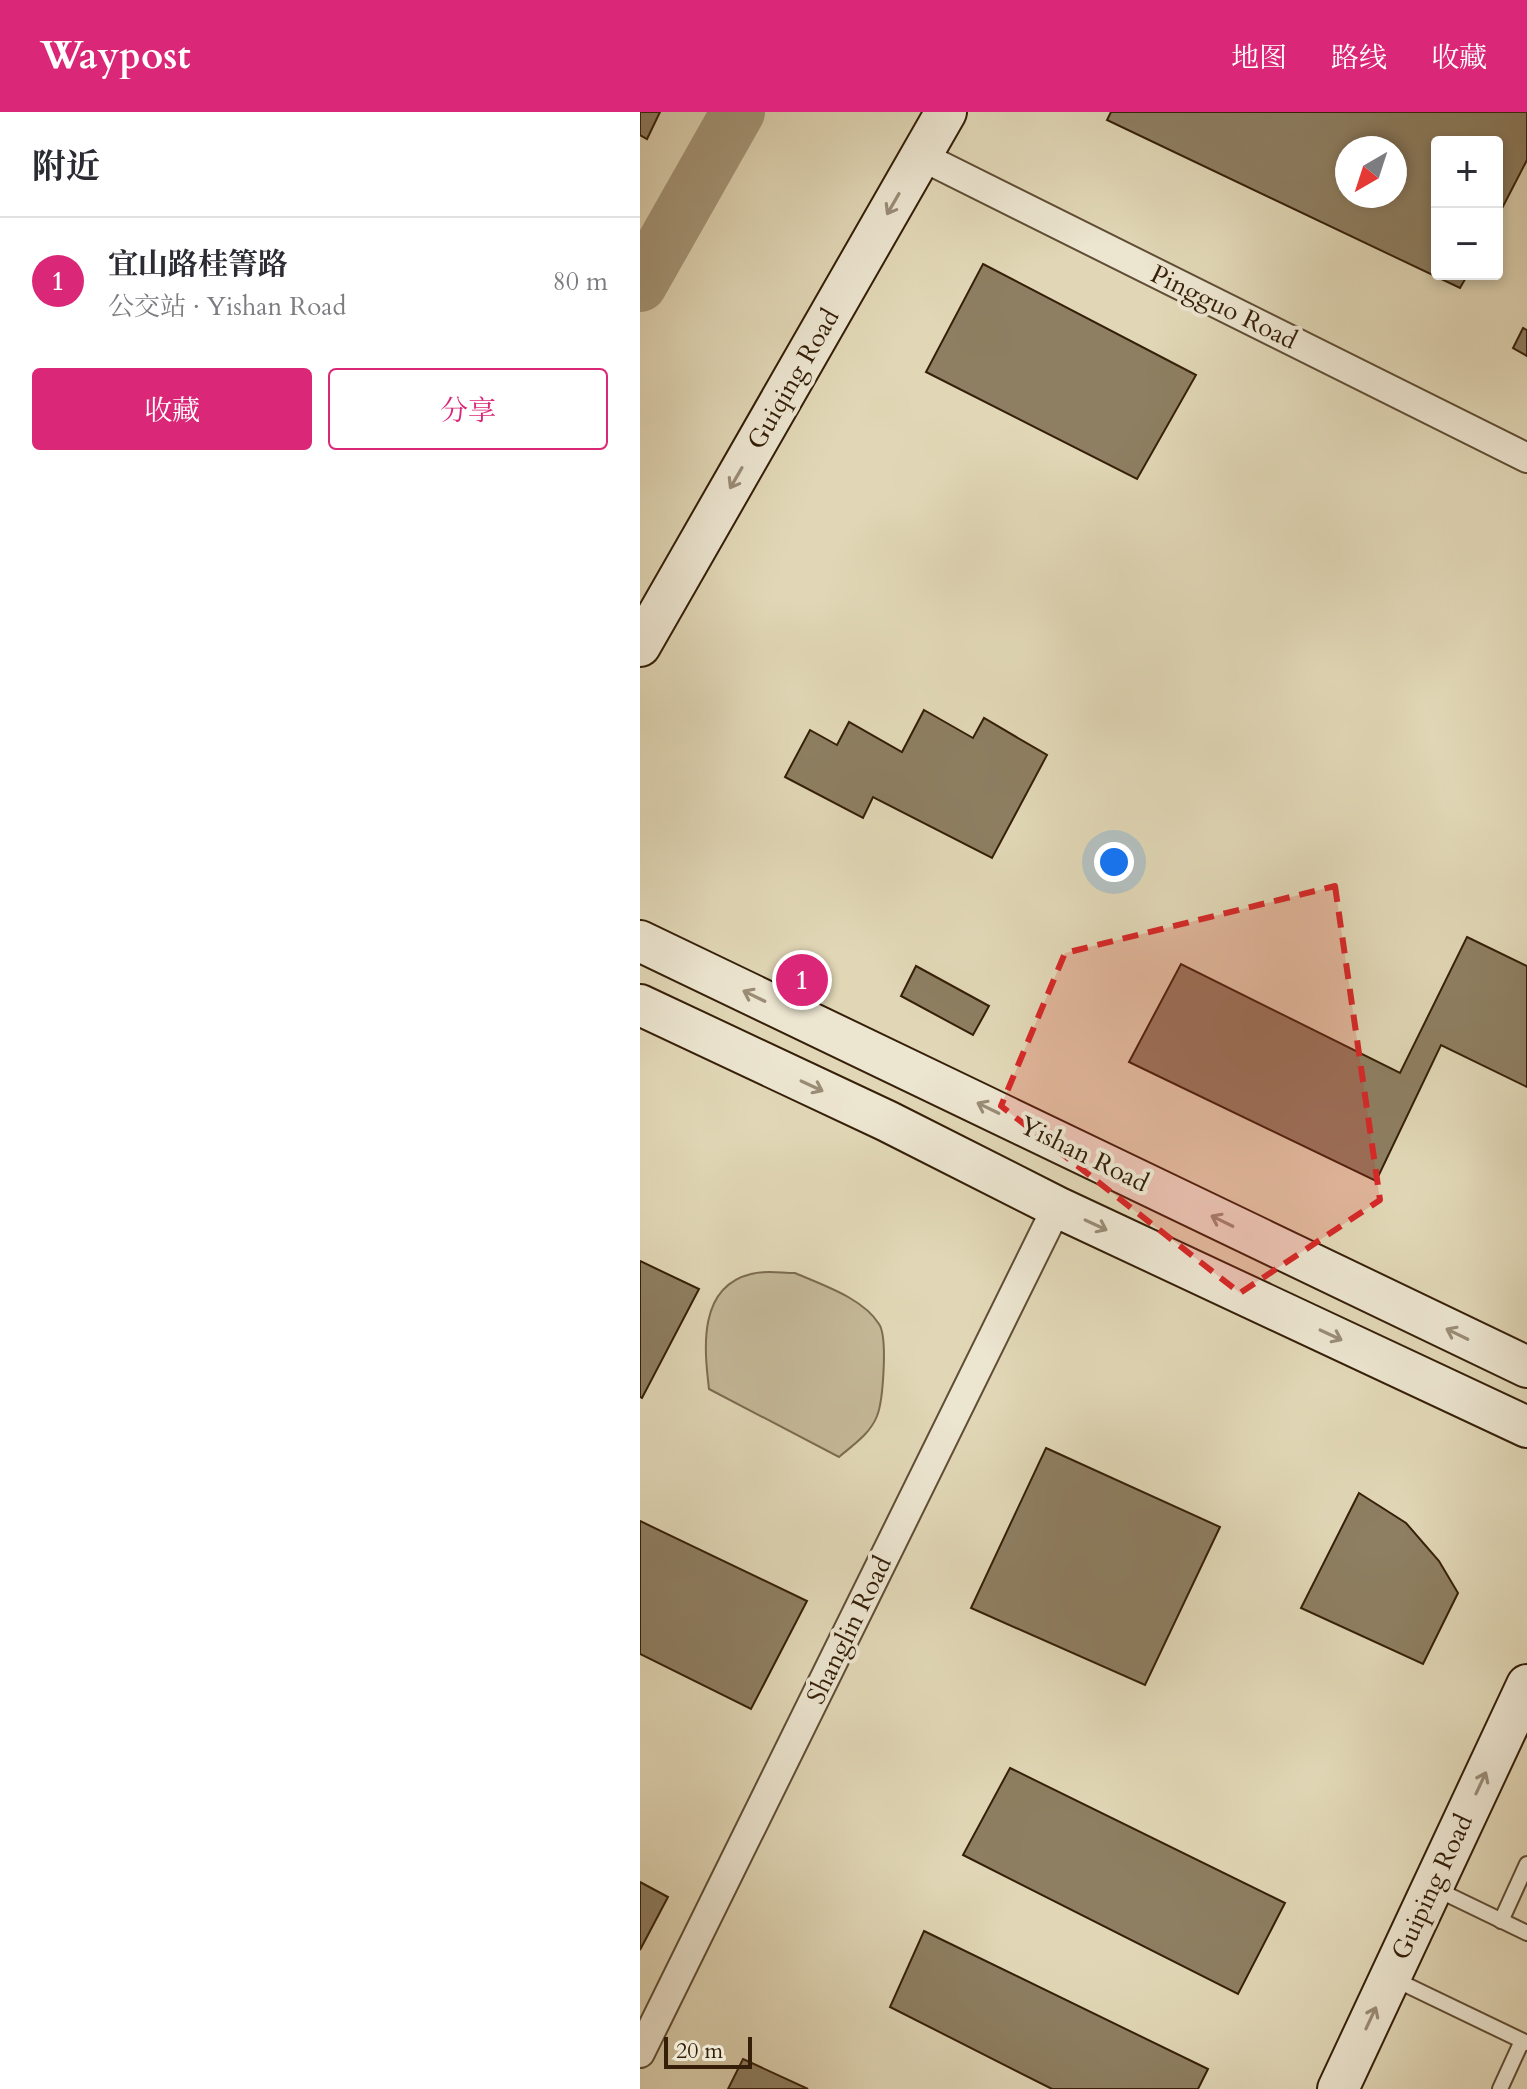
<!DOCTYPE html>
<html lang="zh">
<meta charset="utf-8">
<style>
body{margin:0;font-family:Cardo,"Noto Serif SC",serif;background:#f7f7f7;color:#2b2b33}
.controls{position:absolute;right:24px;top:24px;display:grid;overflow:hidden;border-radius:8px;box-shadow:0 4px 12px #0003}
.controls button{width:72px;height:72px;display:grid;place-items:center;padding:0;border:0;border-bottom:2px solid #e1e1e2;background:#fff;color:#2b2b33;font:40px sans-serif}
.compass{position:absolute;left:695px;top:24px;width:72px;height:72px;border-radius:50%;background:#fff;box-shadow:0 4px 12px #0003;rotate:219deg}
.scale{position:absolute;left:24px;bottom:20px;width:88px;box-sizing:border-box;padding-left:8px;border:4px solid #351f08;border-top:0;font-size:22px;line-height:28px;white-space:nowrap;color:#351f08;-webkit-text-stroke:6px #ece5d0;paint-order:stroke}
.you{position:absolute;left:474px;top:750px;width:28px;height:28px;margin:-20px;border:6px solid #fff;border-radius:50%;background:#1a73e8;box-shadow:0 0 0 12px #1a73e833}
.badge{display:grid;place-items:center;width:52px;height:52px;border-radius:50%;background:#db2777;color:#fff;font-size:26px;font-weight:700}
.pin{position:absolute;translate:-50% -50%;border:4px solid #fff;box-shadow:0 2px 8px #0006}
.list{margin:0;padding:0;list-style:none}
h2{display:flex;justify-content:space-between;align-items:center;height:104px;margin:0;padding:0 32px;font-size:34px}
h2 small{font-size:26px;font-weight:400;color:#7c7c81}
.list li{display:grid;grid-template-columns:52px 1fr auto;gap:24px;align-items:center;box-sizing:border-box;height:128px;padding:0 32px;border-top:2px solid #e1e1e2}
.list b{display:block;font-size:30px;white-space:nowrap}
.list p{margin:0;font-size:26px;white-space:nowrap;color:#7c7c81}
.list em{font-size:26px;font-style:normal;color:#7c7c81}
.actions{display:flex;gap:16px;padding:24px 32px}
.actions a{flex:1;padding:18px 0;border:2px solid #db2777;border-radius:8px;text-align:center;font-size:28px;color:#db2777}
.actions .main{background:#db2777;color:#fff}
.map{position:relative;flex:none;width:887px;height:1977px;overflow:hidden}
header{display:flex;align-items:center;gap:48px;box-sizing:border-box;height:112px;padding:0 40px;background:#db2777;color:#fff}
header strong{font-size:38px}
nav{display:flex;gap:44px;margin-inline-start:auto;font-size:28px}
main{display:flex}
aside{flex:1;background:#fff}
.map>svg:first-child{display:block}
</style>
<header>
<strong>Waypost</strong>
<nav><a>地图</a><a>路线</a><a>收藏</a></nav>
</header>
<main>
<aside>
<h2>附近<small></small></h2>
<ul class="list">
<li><span class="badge">1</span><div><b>宜山路桂箐路</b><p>公交站 · Yishan Road</p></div><em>80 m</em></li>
</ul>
<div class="actions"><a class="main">收藏</a><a>分享</a></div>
</aside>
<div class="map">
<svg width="887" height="1977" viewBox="0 0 887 1977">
<rect width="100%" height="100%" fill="#e1d7b6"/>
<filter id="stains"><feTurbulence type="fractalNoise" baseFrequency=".0025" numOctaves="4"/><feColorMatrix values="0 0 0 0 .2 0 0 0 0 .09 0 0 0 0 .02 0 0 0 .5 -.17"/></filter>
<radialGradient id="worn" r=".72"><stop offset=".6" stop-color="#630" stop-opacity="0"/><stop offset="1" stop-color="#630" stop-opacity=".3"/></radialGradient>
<!-- green -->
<path fill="#c4b898" stroke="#7c6c50" stroke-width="2" d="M155 1161C182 1173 223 1186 239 1212 248 1225 243 1289 237 1304 230 1322 213 1333 199 1345L69 1277C64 1236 58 1175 111 1162 124 1158 141 1161 155 1161Z"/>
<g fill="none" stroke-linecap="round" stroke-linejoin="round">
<!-- river -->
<polyline stroke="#a7987b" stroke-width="54" points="0,173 98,0"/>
</g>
<!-- building -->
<g fill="#8e7f62" stroke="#351f08" stroke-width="2" fill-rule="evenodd">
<polygon points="0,0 20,0 7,27 0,23"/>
<path d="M471 0H887V48L857 106V30H797V162H828L820 176 467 8ZM707 36H755V84H707Z"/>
<polygon points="343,152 556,263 497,367 286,260"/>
<polygon points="883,216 887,218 887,244 873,236"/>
<polygon points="284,598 333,626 344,606 407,643 352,746 233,685 223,706 145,665 170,618 197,633 209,610 262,640"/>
<polygon points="827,825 887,854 887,975 801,933 736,1069 489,950 541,852 760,961"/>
<polygon points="276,854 349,894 333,923 261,884"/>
<polygon points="0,1149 59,1177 2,1286 0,1285"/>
<polygon points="406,1336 580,1415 505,1573 331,1496"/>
<polygon points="719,1381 766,1411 799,1449 818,1481 783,1552 661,1496"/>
<polygon points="0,1409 167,1489 111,1597 0,1542"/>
<polygon points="370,1656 645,1791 598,1882 323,1743"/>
<polygon points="0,1770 28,1785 0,1838"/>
<polygon points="284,1819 568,1957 558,1977 412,1977 250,1895"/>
<polygon points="103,1947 168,1977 88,1977"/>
</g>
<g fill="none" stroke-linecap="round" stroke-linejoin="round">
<defs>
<g id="lane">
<polyline points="796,1777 887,1821"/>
<polyline points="861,1809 887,1752"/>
<polyline points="754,1867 887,1931"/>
<polyline points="860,1977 882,1929"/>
</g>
<g id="street">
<polyline points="281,44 887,346"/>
<polyline points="0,1941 417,1095"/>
</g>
<g id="secondary">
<polyline points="0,534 306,0"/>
<polyline points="0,829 887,1255"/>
<polyline points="0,893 247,1009 417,1095 887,1315"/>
<polyline points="698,1977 887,1573"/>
</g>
</defs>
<!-- lane casing -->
<use href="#lane" stroke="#604d34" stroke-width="18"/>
<!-- street casing -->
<use href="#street" stroke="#604d34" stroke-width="32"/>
<!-- secondary casing -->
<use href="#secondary" stroke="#351f08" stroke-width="44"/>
<!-- lane -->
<use href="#lane" stroke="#ece5d0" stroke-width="14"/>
<!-- street -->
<use href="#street" stroke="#ece5d0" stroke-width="28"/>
<!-- secondary -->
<use href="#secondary" stroke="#ece5d0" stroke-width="40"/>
</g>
<!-- one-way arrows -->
<defs><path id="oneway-shaft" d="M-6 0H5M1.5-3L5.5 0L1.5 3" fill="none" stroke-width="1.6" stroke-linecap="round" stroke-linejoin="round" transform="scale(2)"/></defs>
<g stroke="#9a8c76">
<use href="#oneway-shaft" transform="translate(253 92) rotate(120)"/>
<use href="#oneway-shaft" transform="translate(96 366) rotate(120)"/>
<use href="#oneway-shaft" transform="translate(114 884) rotate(-154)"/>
<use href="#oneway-shaft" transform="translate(172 974) rotate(25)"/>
<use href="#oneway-shaft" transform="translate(348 996) rotate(-154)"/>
<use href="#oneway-shaft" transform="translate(582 1109) rotate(-154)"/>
<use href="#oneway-shaft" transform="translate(456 1113) rotate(25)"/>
<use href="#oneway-shaft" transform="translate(817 1222) rotate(-154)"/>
<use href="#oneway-shaft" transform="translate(691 1223) rotate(25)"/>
<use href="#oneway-shaft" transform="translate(841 1671) rotate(-65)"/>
<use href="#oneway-shaft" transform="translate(731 1906) rotate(-65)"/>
</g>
<!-- marked area -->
<path fill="#d62828" fill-opacity="0.2" stroke="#d62828" stroke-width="6" stroke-dasharray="16 10" stroke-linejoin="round" d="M695 774 740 1088 600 1181 361 994 425 841Z"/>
<g text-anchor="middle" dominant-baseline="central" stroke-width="8" stroke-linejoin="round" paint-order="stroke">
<!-- street labels -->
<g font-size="26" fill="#351f08" stroke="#ece5d0">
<text transform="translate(584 195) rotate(26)">Pingguo Road</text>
<text transform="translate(153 267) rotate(-60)">Guiqing Road</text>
<text transform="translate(444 1042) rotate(26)">Yishan Road</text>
<text transform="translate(209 1518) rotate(-64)">Shanglin Road</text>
<text transform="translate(792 1775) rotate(-65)">Guiping Road</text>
</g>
</g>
<rect width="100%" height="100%" filter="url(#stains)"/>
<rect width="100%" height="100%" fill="url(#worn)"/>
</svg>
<div class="controls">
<button>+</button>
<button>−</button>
</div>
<svg class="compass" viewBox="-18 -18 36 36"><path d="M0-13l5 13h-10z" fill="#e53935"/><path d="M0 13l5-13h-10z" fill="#7c7c81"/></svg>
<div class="scale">20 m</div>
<div class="you"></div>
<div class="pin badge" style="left:162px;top:868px">1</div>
</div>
</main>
